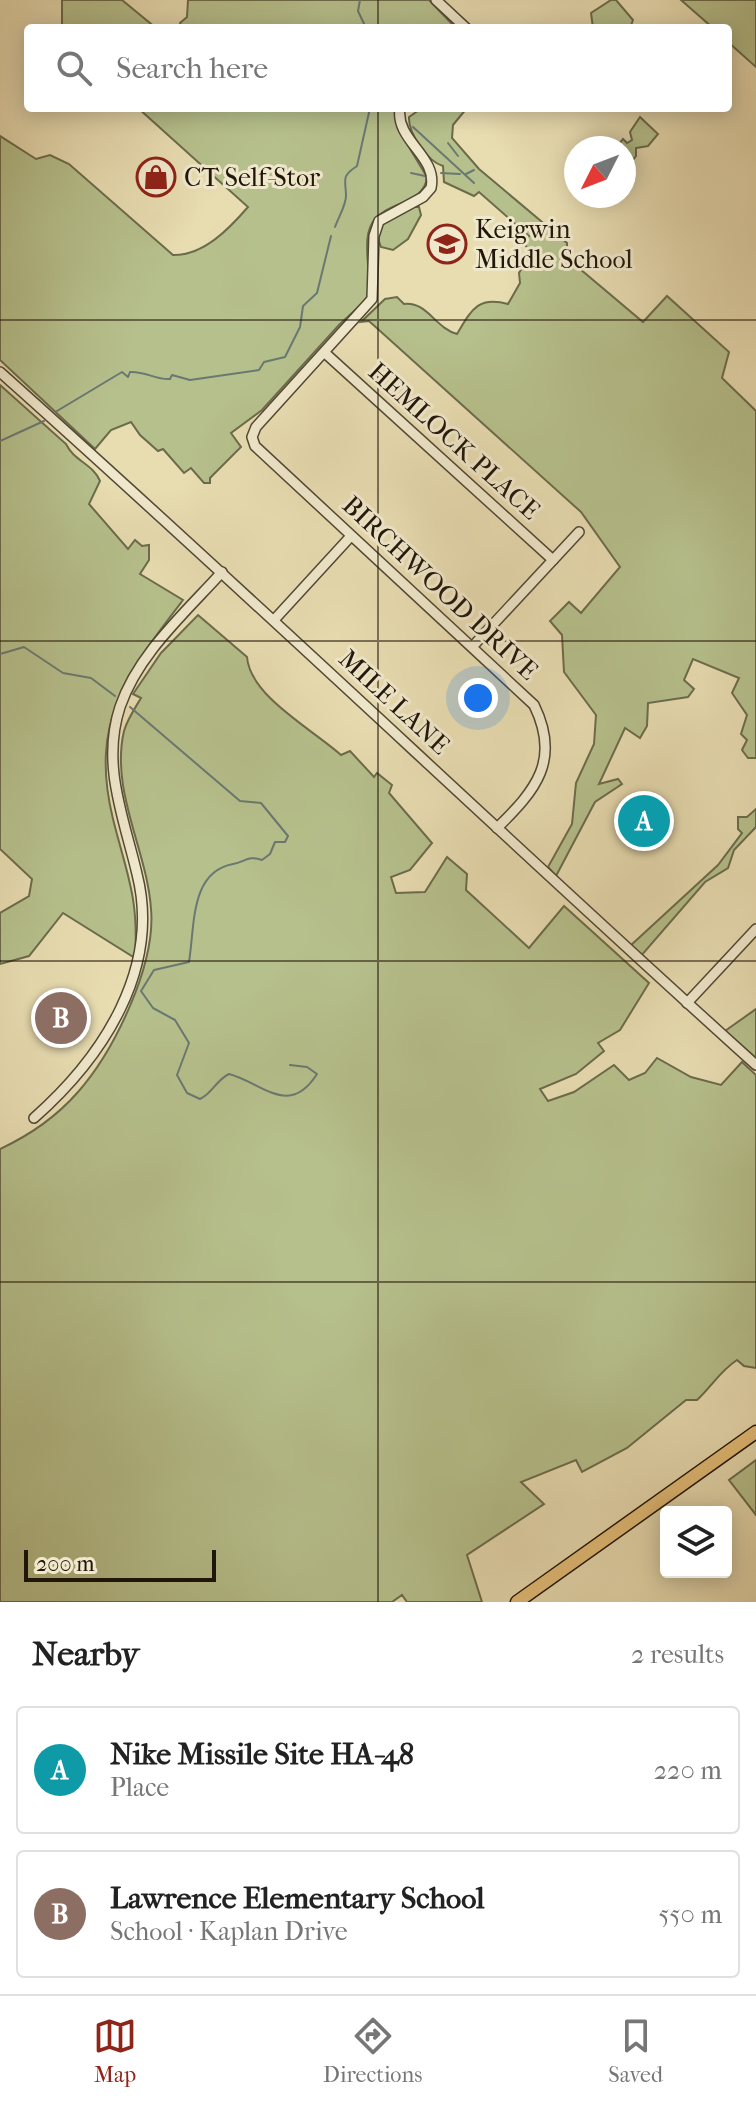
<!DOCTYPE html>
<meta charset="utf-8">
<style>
body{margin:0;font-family:"IM FELL French Canon",serif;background:#f6f6f6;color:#222}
.controls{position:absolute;right:24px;bottom:24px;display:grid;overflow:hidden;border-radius:8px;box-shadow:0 4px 20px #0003}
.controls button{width:72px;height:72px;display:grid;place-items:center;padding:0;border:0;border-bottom:2px solid #e0e0e0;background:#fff;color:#222;font:40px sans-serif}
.compass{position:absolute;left:564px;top:136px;width:72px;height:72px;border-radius:50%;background:#fff;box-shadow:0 4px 20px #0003;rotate:228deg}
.scale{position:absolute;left:24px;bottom:20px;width:192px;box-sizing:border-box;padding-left:8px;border:4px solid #20160a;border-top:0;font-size:22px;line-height:28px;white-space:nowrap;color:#20160a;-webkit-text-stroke:6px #f0e8cc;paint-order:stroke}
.you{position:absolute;left:478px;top:698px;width:28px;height:28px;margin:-20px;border:6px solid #fff;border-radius:50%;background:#1a73e8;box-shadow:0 0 0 12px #1a73e833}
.badge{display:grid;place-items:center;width:52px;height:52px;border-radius:50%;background:#8f2418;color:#fff;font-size:26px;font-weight:700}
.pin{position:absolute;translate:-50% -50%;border:4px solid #fff;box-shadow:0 2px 8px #0006}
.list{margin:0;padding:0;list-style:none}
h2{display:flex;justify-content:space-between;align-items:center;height:104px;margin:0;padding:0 32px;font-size:34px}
h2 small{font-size:26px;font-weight:400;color:#767676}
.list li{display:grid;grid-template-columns:52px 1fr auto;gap:24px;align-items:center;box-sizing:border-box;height:128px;margin:0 16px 16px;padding:0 16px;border:2px solid #e0e0e0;border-radius:8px}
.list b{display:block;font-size:30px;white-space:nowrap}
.list p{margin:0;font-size:26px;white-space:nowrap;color:#767676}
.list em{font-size:26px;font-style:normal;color:#767676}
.icon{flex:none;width:44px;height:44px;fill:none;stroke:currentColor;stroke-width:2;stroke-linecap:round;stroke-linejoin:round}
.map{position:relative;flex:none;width:756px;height:1602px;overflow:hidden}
.search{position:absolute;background:#fff;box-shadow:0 4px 20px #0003;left:24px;right:24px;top:24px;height:88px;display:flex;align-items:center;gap:20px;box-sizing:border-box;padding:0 28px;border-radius:8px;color:#767676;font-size:30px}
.sheet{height:392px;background:#fff}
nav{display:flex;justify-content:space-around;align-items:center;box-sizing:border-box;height:112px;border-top:2px solid #e0e0e0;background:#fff;font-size:22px;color:#767676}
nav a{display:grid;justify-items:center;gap:4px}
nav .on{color:#8f2418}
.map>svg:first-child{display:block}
</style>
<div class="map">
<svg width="756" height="1602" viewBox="0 0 756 1602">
<rect width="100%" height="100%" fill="#e8dcb1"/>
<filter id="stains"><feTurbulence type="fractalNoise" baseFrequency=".0025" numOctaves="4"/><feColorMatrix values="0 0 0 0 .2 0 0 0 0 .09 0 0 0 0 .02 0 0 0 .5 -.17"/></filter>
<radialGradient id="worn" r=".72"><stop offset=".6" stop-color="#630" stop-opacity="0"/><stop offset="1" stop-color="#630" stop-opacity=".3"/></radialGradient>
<!-- green -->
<g fill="#b6c08c" stroke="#6b6b4b" stroke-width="2">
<polygon points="62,0 122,0 156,28 62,28"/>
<polygon points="188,0 429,0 453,25 452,28 182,28 180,23 187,17"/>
<polygon points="611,0 616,0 633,20 630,28 593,28 591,13"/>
<polygon points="681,0 756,0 756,67 728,42 728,28 713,28"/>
<path d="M138 108H396L398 129 427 177C424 204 390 201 375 219 358 239 375 276 366 300L339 325 262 410 231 433 241 447 210 478V483H204L191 468 184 473 163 449 158 451 140 435 131 422 111 430 95 449 0 360V136L36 159 50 155 69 164 173 255C203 256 229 229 248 207Z"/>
<path d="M422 108H467L453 125 452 138 479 169 567 243V258L643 322 667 296 729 352 722 378 756 411V758H748L742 750 747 740 741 734 747 715 732 693 739 678 693 659 684 680 694 689 688 697 648 703 647 726 640 738 625 728 599 784 618 779 622 784 595 802 556 876 548 867 572 824 576 783 594 744 596 715 564 672 562 635 550 621 569 602 581 613 620 567 581 512 369 321 361 322 385 299 397 297 404 304C427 301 435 328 457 334 472 309 478 296 508 304L520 283 519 273 530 254 524 242 529 236 479 192 474 196 444 182 443 166C428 162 408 133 409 117Z"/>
<polygon points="640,117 658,134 648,146 636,148 636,156 626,169 624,148 616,148 623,139 627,143 632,140 630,132"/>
<polygon points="413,207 419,207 421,215 408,239 393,250 381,247 377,236 383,223"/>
<path d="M0 385 66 444C74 461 93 464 100 481L89 504 128 549 135 540 142 546 149 545V560L140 574 183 600C127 673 89 721 113 819 127 875 139 898 135 958L63 913 29 956 0 964V913L29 896 32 879 0 849Z"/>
<path d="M198 615 247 657C250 696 312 729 341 755L350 751 374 777 377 773 392 785 389 793 432 843 410 870 391 877 396 893 425 892 447 857 467 874 466 890 529 948 564 906 649 983 620 1030 598 1043 604 1051 576 1074 540 1089 548 1101 574 1092 614 1065 629 1080 645 1073 657 1058 691 1077 721 1085 742 1062 756 1075V1368L744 1366 737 1360C720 1371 712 1386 697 1400H686L627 1448 582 1472 576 1460 521 1482 544 1504 467 1555 482 1602H407L402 1595 392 1602H0V1149C28 1136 57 1116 78 1092 114 1051 156 965 151 909 147 850 110 791 124 731 127 720 135 708 141 698L133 694 161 653Z"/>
<polygon points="756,809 756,827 734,850 728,868 705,882 641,956 629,947 718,865 742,833 738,829 738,817 747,817"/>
<polygon points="756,1009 756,1058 725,1031"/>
<polygon points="756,1460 756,1515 729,1480"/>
</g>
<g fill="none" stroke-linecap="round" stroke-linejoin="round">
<!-- stream -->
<g stroke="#6a7871" stroke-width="2">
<polyline points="360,0 358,11 366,28"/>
<polyline points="413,127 474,183"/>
<polyline points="448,143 458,156"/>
<polyline points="411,173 425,176"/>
<polyline points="441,173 460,174"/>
<polyline points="466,174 474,170"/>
<path d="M335 227C338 218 347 204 346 194 345 178 342 176 357 166L370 108"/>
<path d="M57 411 122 372 128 377 130 372C145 371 156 380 170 379L172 375 190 380 259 370 264 362 285 357 300 327 303 306 317 293 331 236"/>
<polyline points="0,441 44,421"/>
<polyline points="0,654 24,647 63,673 91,678 115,696"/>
<path d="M130 707 240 801 261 803 288 836 285 842H275L270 854 262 860C248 855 245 862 233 864 190 872 195 925 189 962L154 970 141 991 153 1008 175 1020 189 1043 177 1075 187 1093 200 1099C213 1093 215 1081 229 1074 263 1083 289 1118 317 1074L307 1067 290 1065"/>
</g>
<defs>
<g id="minor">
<polyline points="436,0 466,28"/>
<path d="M400 108C395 141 438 156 431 188L423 197 379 221 374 236 372 299 256 427 252 437 255 446 534 705C561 760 536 790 497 828"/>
<polyline points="325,353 553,560"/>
<path d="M0 372C256 600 502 836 756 1065"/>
<polyline points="274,620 351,536"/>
<polyline points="473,646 579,532"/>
<polyline points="687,1003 756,929"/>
<path d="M34 1118C103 1057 161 969 137 874 124 818 101 765 120 707 138 654 185 613 222 572"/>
</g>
<polyline id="major" points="517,1602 756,1432"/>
</defs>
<!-- minor casing -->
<use href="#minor" stroke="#524834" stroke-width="12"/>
<!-- major casing -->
<use href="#major" stroke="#20160a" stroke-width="15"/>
<!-- minor -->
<use href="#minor" stroke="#f0e8cc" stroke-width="9"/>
<!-- major -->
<use href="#major" stroke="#e4be78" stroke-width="12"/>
</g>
<!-- grid -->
<path fill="none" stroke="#20160a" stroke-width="2" stroke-opacity="0.55" d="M378 0V28M378 108V1602M0 320H756M0 641H756M0 961H756M0 1282H756"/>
<!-- icons -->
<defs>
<symbol id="shop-ring" viewBox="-11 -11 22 22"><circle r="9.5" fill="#f0e8cc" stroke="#8f2418" stroke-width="1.5"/><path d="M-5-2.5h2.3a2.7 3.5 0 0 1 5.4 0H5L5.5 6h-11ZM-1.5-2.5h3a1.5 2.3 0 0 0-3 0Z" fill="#8f2418"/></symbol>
<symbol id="school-ring" viewBox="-11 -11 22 22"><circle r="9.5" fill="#f0e8cc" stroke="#8f2418" stroke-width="1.5"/><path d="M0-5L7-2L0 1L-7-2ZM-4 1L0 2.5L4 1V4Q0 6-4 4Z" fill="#8f2418"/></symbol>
</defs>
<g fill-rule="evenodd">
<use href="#shop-ring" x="134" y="155" width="44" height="44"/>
<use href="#school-ring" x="425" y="222" width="44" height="44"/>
</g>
<g text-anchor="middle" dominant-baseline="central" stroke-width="6" stroke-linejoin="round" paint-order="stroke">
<!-- poi labels -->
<g font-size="26" fill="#20160a" stroke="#f0e8cc" text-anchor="start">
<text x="184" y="177">CT Self-Stor</text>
<text x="475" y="229">Keigwin<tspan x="475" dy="30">Middle School</tspan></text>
</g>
<!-- street labels -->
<g font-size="26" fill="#20160a" stroke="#f0e8cc">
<text transform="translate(454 441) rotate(42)">HEMLOCK PLACE</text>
<text transform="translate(440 588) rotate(43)">BIRCHWOOD DRIVE</text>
<text transform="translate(394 702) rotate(43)">MILE LANE</text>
</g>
</g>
<rect width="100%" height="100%" filter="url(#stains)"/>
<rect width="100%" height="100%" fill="url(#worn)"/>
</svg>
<div class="controls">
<button><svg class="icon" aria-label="layers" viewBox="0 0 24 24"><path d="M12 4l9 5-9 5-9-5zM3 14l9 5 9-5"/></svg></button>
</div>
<svg class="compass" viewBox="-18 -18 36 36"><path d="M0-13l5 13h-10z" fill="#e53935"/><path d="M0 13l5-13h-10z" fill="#767676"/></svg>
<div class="scale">200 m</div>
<div class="you"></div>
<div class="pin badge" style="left:644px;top:821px;background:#0f9aa8">A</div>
<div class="pin badge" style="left:61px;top:1018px;background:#8d6e63">B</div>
<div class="search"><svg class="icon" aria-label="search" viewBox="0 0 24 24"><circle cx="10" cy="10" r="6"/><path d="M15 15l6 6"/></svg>Search here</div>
</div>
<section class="sheet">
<h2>Nearby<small>2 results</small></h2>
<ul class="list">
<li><span class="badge" style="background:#0f9aa8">A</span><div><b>Nike Missile Site HA-48</b><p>Place</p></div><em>220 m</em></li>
<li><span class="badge" style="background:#8d6e63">B</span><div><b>Lawrence Elementary School</b><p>School · Kaplan Drive</p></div><em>550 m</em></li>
</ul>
</section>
<nav>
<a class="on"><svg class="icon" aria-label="map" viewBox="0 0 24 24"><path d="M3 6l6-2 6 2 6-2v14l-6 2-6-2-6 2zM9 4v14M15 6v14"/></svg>Map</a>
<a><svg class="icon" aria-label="directions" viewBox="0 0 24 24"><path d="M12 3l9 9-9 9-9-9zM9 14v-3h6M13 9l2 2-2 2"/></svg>Directions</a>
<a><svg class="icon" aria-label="saved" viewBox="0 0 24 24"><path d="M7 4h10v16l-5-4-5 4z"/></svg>Saved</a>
</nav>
